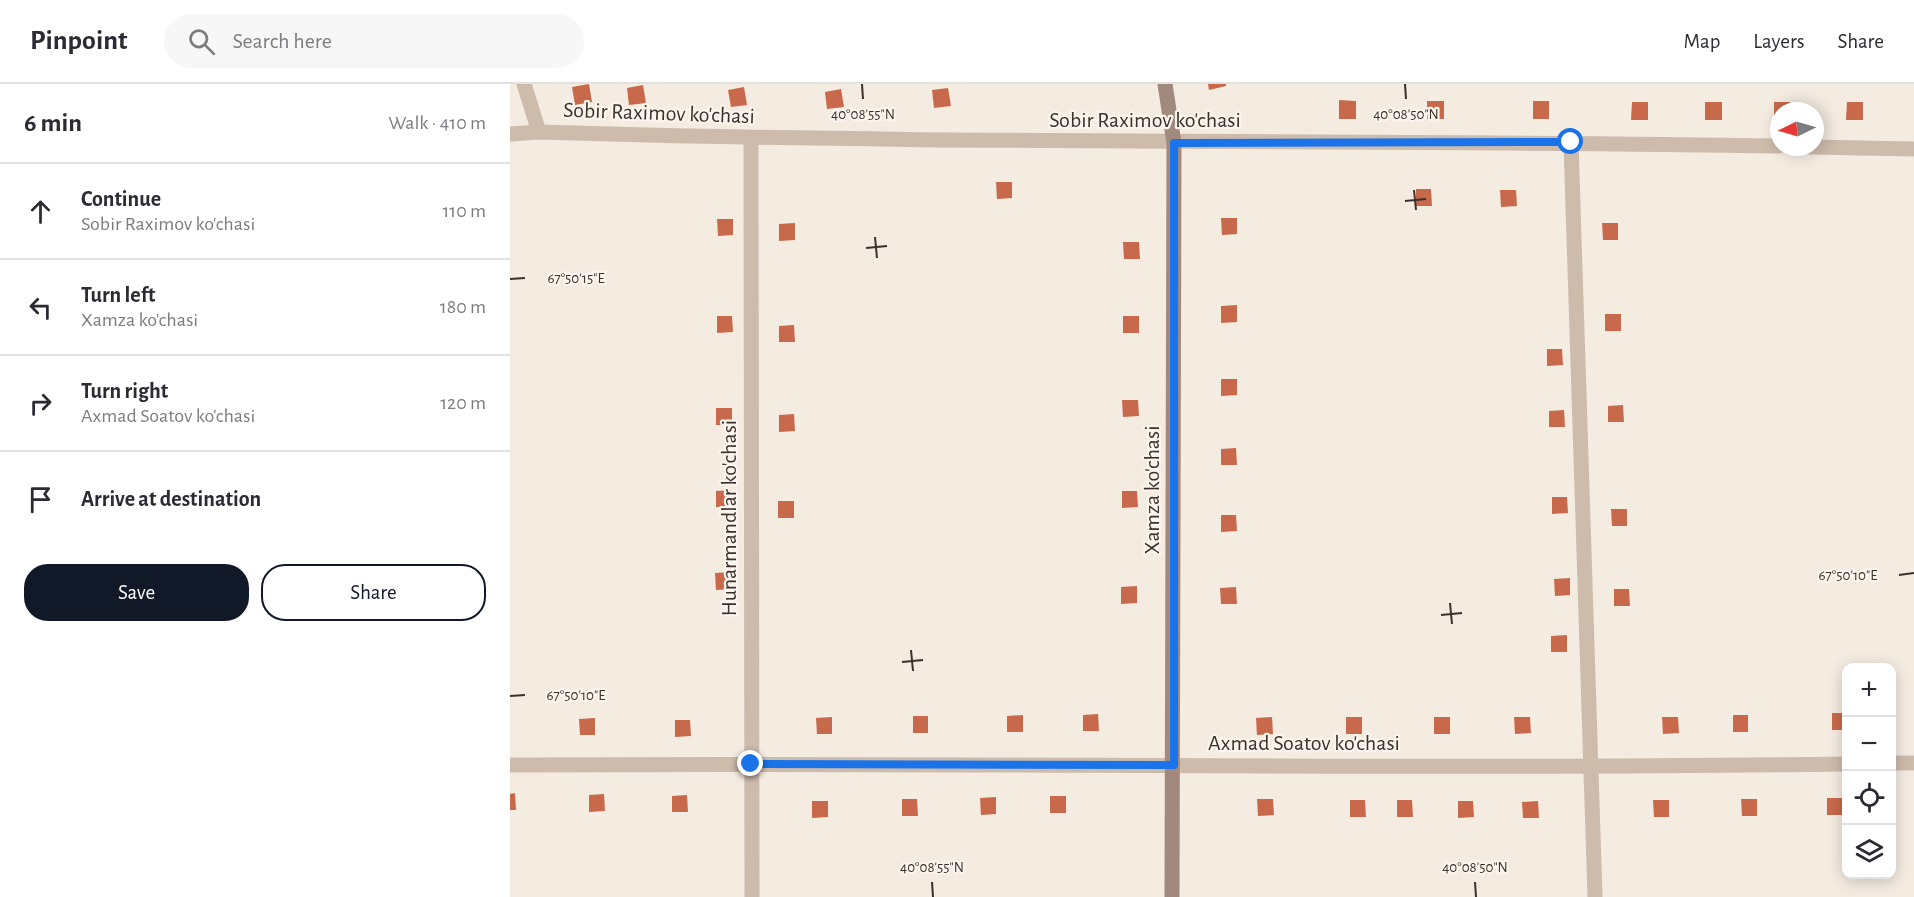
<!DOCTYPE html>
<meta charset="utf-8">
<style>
body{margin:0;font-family:"Alegreya Sans",sans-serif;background:#f7f7f7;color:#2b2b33}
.controls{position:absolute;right:18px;bottom:18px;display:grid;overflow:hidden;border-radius:12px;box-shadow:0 3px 15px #0003}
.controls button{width:54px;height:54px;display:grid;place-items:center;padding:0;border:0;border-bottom:2px solid #e1e1e2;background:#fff;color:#2b2b33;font:30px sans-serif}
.compass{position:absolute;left:1260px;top:18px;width:54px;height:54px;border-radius:50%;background:#fff;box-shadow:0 3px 15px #0003;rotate:265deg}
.stop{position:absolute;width:18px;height:18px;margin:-14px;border:4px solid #1a73e8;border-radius:50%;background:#fff}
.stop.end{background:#1a73e8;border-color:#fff;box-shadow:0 2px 6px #0008}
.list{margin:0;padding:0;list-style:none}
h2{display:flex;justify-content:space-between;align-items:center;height:78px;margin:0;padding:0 24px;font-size:26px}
h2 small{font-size:20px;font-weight:400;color:#7c7c81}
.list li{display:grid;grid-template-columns:39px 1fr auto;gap:18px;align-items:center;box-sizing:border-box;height:96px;padding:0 24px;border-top:2px solid #e1e1e2}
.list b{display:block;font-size:22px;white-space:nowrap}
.list p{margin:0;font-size:20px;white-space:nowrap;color:#7c7c81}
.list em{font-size:20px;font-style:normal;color:#7c7c81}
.actions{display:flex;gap:12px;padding:18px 24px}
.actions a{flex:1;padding:14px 0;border:2px solid #111827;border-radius:24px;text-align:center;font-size:21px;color:#111827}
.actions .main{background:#111827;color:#fff}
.icon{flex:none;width:33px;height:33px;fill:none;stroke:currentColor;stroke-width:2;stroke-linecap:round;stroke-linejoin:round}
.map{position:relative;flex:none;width:1404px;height:813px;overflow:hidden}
header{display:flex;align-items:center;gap:36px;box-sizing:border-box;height:84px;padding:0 30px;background:#fff;border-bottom:2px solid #e1e1e2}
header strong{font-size:28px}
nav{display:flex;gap:33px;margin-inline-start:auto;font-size:21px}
.search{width:420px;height:54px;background:#f7f7f7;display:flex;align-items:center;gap:15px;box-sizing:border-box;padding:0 21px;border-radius:33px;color:#7c7c81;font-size:22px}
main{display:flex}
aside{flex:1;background:#fff}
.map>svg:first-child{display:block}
</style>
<header>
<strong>Pinpoint</strong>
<div class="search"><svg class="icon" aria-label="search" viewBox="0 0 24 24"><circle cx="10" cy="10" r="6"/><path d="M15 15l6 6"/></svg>Search here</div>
<nav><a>Map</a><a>Layers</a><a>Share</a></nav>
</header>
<main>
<aside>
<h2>6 min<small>Walk · 410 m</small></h2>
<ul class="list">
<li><svg class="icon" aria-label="ahead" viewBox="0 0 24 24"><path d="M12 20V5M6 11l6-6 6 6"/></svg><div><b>Continue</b><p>Sobir Raximov ko'chasi</p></div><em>110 m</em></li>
<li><svg class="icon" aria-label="left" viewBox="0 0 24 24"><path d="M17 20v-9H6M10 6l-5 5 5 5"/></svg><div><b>Turn left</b><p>Xamza ko'chasi</p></div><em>180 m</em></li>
<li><svg class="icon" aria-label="right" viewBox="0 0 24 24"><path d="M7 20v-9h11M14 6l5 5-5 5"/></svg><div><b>Turn right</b><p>Axmad Soatov ko'chasi</p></div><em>120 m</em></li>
<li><svg class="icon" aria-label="arrive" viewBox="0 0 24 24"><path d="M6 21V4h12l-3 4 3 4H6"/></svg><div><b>Arrive at destination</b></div></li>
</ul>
<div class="actions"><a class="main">Save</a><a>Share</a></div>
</aside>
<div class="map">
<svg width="1404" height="813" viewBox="0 0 1404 813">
<rect width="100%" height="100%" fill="#f4ebe1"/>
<!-- building -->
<g fill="#c8694b">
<polygon points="79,0 82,18 65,21 62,3"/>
<polygon points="698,0 716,0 716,2 699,6"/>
<polygon points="133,1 136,19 119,21 117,4"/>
<polygon points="234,3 237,21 221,23 218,6"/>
<polygon points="438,4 441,22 424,24 422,6"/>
<polygon points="331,5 334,23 317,25 315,8"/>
<polygon points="829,16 846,17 846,35 829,35"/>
<rect x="917" y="17" width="17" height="18"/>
<rect x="1023" y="17" width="16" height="18"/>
<polygon points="1122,18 1138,18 1138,36 1121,36"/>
<rect x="1195" y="18" width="17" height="18"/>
<polygon points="1264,18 1280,18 1280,27 1269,27 1269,36 1264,36"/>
<polygon points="1337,18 1353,18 1353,36 1336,36"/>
<polygon points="486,98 502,98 502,114 487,115"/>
<polygon points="906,105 921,105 922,122 906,122"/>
<polygon points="990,106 1006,106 1007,122 991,123"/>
<polygon points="711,134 727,134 727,150 712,151"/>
<polygon points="207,135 223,135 223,151 208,152"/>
<polygon points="285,139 285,156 269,157 269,140"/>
<polygon points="1092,139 1108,139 1108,156 1093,156"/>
<polygon points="613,158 629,158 630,175 614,175"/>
<polygon points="727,221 727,238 711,239 711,222"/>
<rect x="1095" y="230" width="16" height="17"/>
<polygon points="207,232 222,232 223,248 207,249"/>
<rect x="613" y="232" width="16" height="17"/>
<polygon points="284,241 285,258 269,258 269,242"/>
<polygon points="1037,265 1052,265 1053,281 1037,282"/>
<polygon points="711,295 727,295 727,311 711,312"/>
<polygon points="612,316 628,316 629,332 613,333"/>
<polygon points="1113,321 1114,338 1098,338 1098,322"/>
<rect x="206" y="324" width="16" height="17"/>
<polygon points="1054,326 1055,343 1039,343 1039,327"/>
<polygon points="284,330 285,347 269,348 269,331"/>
<polygon points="726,364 727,381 711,381 711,365"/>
<polygon points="221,406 222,423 206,423 206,407"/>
<polygon points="612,407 627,407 628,423 612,424"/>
<polygon points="1042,413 1057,413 1058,429 1042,430"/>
<rect x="268" y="417" width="16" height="17"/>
<polygon points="1101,425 1117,425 1117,442 1102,442"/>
<polygon points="711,431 726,431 727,447 711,448"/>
<polygon points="221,488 221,505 206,506 205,489"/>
<polygon points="1060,494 1060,511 1045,512 1044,495"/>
<polygon points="627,502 627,519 611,520 611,503"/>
<polygon points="726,503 727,520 711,520 710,504"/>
<polygon points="1104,505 1119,505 1120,522 1104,522"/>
<polygon points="1057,551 1057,568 1041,568 1041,552"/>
<rect x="1322" y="629" width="14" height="17"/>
<polygon points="588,630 589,647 573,647 573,631"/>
<polygon points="513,631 513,648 497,648 497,632"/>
<rect x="1223" y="631" width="15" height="17"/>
<rect x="403" y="632" width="15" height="17"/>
<polygon points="322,633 322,650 307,650 306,634"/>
<polygon points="762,633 763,650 747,651 746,634"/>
<rect x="836" y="633" width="16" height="17"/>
<rect x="924" y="633" width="16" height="17"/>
<polygon points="1004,633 1020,633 1021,649 1005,650"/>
<polygon points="1152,633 1168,633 1169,649 1153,650"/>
<polygon points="85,634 85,651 70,651 69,635"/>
<polygon points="165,636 180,636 181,652 165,653"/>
<polygon points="5,709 6,726 0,726 0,710"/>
<polygon points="94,710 95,727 79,728 79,711"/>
<polygon points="177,711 178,728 162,728 162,712"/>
<rect x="540" y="712" width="16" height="17"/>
<polygon points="486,713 486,730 471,731 470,714"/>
<polygon points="1317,714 1332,714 1333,731 1317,731"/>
<polygon points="392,715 407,715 408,732 392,732"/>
<polygon points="747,715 763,715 764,731 748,732"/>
<polygon points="1231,715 1247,715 1247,732 1232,732"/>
<polygon points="840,716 855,716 856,733 840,733"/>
<polygon points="887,716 902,716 903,733 887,733"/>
<polygon points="1143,716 1159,716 1159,733 1144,733"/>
<polygon points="302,717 318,717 318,733 302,734"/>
<polygon points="948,717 963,717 964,733 948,734"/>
<polygon points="1028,717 1029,734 1013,734 1012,718"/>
</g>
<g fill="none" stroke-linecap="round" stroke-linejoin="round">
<!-- minor -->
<g stroke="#cdbbac" stroke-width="15">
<polyline points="14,0 29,48"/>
<path d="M0 50 29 48C442 61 856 55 1269 62"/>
<polyline points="241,55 242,813"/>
<polyline points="1061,59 1085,813"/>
<polyline points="1300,63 1404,65"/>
<polyline points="1382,679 1404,679"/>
<path d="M0 681C446 678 891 686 1336 680"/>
</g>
<!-- secondary -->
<polyline stroke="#a18a7d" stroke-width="15" points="655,0 664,59 662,813"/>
</g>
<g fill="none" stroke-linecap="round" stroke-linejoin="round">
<!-- route -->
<polyline stroke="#1a73e8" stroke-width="8" points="241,680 664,681 664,59 1061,58"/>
</g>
<!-- ticks -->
<path fill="none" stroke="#3b302b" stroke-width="2" d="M352 0 353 15M895 0 896 15M904 106 906 126M895 117 916 115M365 153 367 174M356 164 377 162M0 195 15 194M1389 491 1404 489M940 519 942 540M931 531 952 529M401 566 403 587M392 578 413 576M0 612 15 611M422 798 423 813M965 798 966 813"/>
<g text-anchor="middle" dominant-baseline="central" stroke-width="4.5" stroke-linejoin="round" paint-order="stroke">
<!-- street labels -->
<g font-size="22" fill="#3b302b" stroke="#fbf5ee">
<text transform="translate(149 29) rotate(2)">Sobir Raximov ko'chasi</text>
<text x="635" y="36">Sobir Raximov ko'chasi</text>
<text transform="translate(642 406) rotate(-90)">Xamza ko'chasi</text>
<text transform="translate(219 434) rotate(-90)">Hunarmandlar ko'chasi</text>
<text x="794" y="659">Axmad Soatov ko'chasi</text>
</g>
</g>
<g font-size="15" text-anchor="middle" fill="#3b302b" stroke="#fbf5ee" stroke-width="4.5" stroke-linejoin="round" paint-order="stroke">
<text x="353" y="35">40°08'55"N</text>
<text x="896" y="35">40°08'50"N</text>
<text x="66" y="199">67°50'15"E</text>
<text x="1338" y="496">67°50'10"E</text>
<text x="66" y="616">67°50'10"E</text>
<text x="422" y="788">40°08'55"N</text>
<text x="965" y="788">40°08'50"N</text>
</g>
</svg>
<div class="controls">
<button>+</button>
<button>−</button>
<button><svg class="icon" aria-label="locate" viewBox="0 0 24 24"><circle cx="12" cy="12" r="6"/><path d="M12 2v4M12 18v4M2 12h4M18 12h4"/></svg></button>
<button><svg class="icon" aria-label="layers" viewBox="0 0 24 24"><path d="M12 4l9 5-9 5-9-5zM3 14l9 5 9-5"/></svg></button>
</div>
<svg class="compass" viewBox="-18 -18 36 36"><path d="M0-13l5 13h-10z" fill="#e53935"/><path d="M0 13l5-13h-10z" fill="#7c7c81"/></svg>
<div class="stop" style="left:1061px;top:58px"></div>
<div class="stop end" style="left:241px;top:680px"></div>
</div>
</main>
